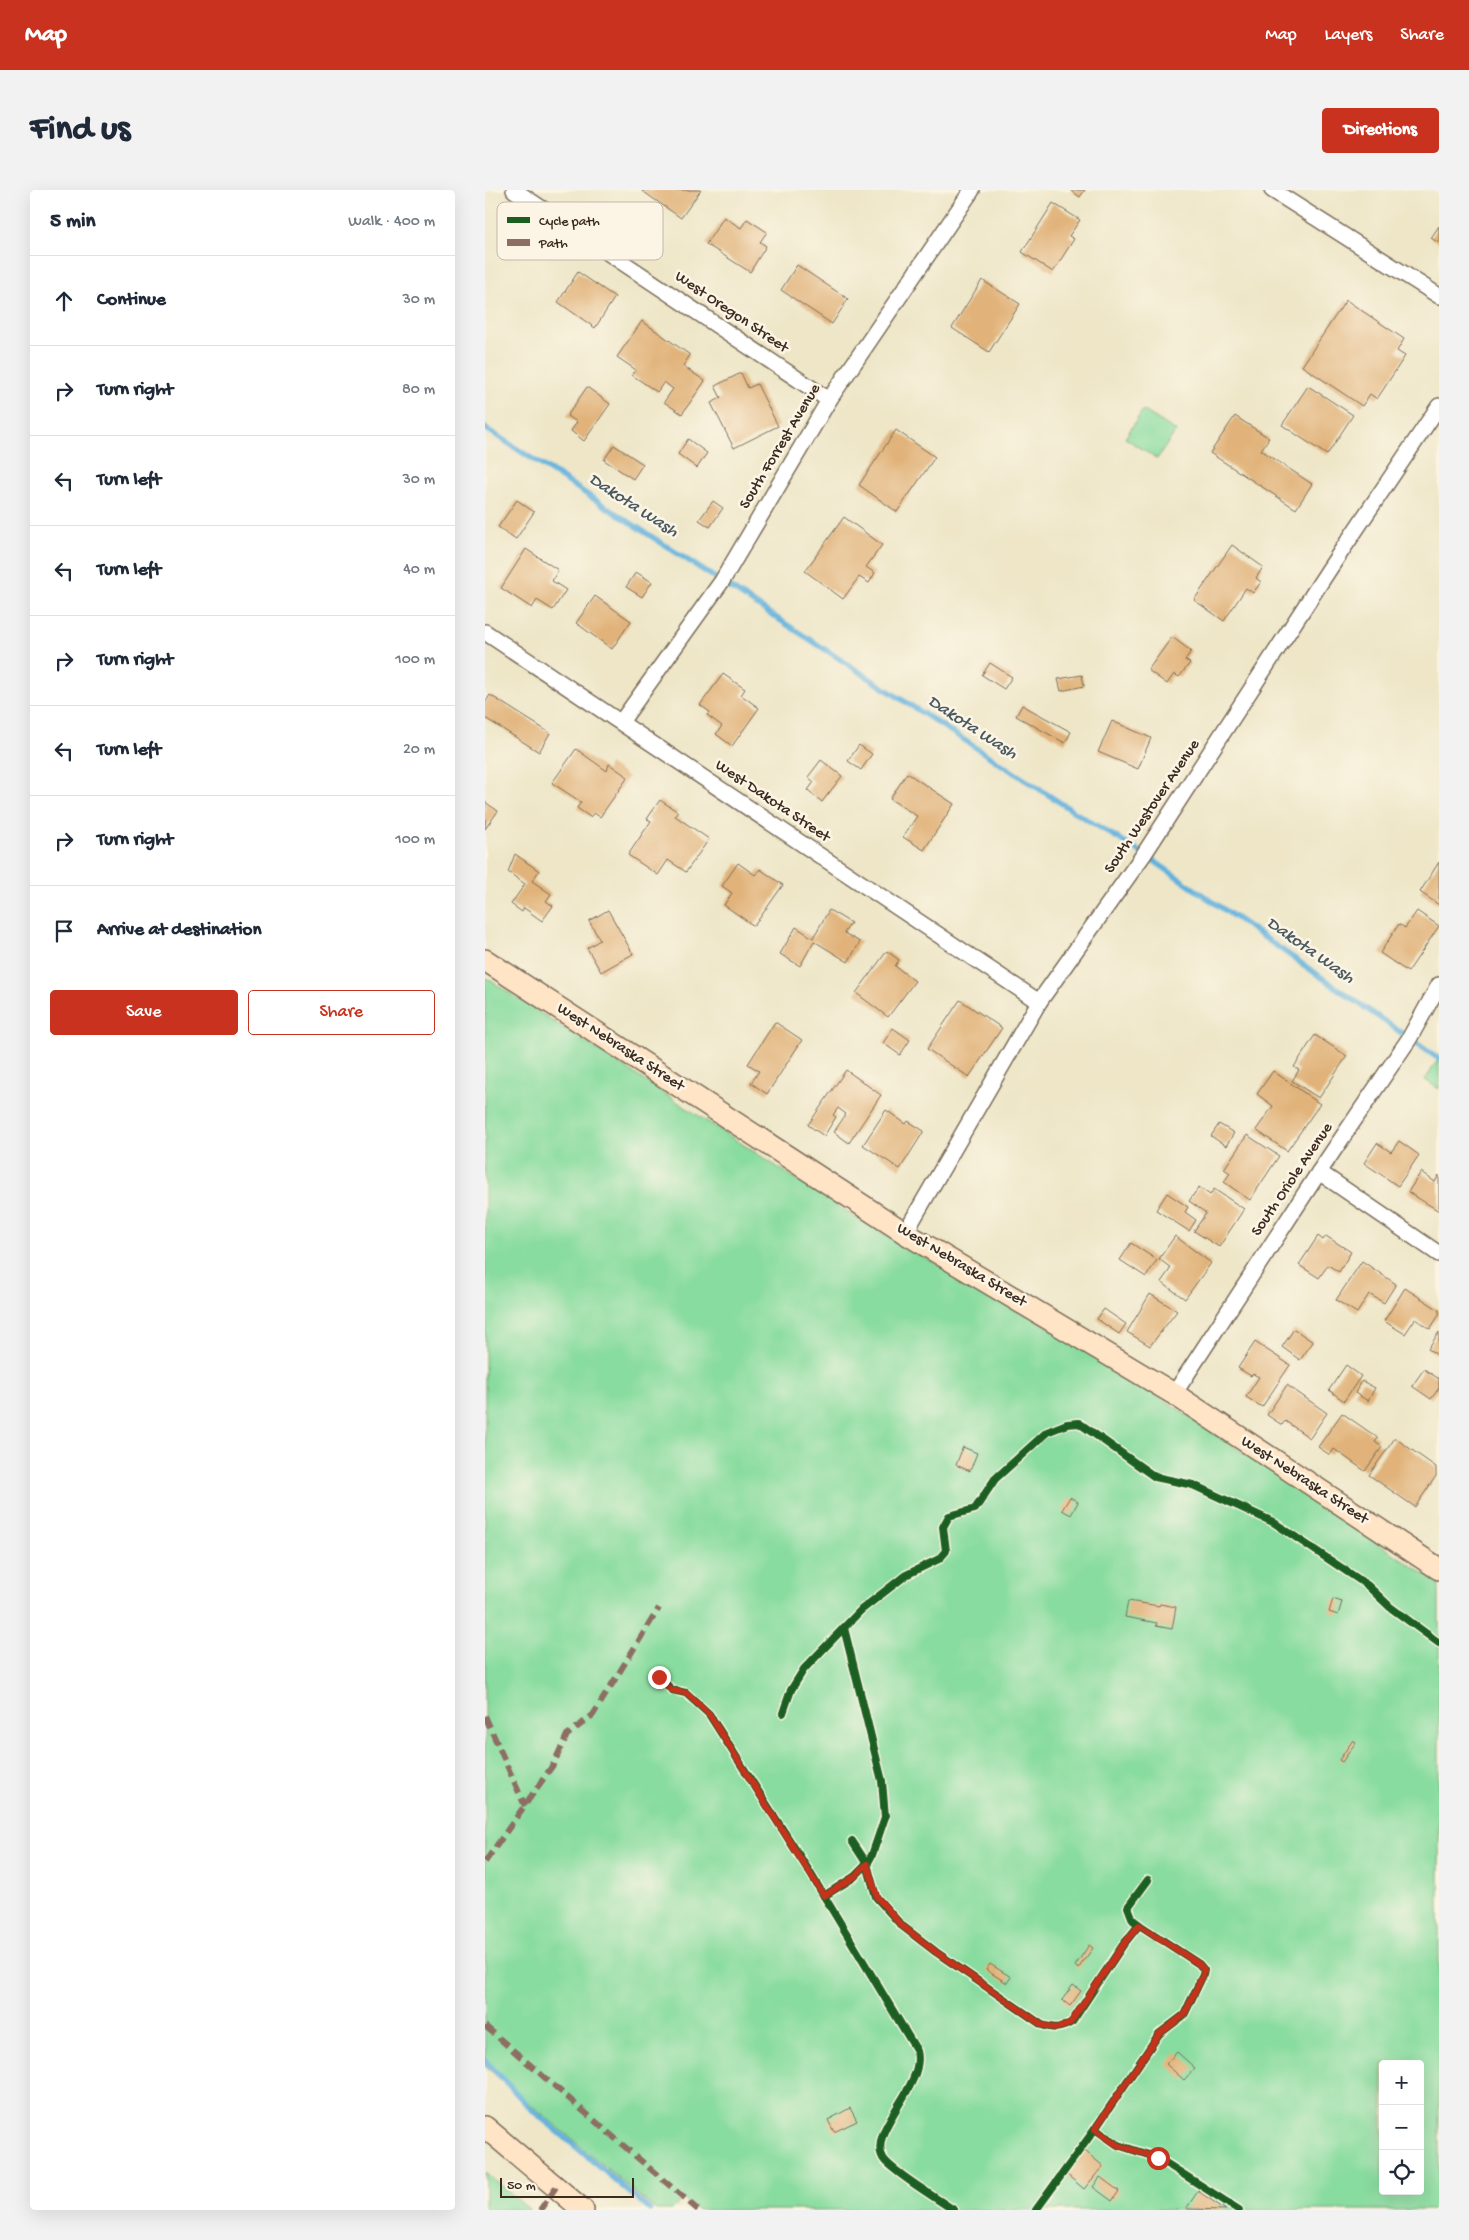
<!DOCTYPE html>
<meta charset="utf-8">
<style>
body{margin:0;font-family:"Gochi Hand",sans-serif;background:#f2f2f3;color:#1f2937}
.controls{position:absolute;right:15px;bottom:15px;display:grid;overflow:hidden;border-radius:5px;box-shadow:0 5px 20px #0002}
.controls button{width:45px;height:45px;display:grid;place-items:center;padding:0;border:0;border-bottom:1px solid #e0e1e3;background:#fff;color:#1f2937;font:25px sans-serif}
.scale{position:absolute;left:15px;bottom:12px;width:134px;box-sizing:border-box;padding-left:5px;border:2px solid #3b2a1e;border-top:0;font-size:14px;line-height:18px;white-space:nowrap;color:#3b2a1e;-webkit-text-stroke:4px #fcf5e5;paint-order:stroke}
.stop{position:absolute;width:15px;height:15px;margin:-11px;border:4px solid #c8321e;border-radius:50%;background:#fff}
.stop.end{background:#c8321e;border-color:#fff;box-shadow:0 1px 5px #0008}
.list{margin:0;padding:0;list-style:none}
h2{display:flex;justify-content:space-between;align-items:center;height:65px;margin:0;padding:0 20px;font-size:21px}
h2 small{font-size:16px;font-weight:400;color:#747a83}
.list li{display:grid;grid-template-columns:32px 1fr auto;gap:15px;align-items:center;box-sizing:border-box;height:90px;padding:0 20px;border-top:1px solid #e0e1e3}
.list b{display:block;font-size:19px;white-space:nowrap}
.list em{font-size:16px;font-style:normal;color:#747a83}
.actions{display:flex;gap:10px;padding:15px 20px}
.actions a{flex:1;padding:11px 0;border:1px solid #c8321e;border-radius:5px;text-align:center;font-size:18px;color:#c8321e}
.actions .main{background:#c8321e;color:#fff}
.icon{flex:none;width:28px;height:28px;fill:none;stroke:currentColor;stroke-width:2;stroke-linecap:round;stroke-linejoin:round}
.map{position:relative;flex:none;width:954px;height:2020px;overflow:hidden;border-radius:5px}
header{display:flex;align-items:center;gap:30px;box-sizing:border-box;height:70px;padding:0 25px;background:#c8321e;color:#fff}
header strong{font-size:24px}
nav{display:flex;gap:28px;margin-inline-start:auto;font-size:18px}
.intro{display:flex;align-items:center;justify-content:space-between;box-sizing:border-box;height:120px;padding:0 30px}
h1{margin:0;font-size:35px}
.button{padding:12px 22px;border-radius:5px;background:#c8321e;color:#fff;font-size:18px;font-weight:700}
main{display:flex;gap:30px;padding:0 30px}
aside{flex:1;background:#fff;border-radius:5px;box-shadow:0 5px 20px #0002}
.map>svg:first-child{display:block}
</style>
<header>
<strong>Map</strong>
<nav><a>Map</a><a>Layers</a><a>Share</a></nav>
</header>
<div class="intro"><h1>Find us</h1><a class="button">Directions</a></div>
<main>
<aside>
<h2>5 min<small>Walk · 400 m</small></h2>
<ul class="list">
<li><svg class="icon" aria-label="ahead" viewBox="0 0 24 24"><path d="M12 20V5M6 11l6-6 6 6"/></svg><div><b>Continue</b></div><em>30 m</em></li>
<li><svg class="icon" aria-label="right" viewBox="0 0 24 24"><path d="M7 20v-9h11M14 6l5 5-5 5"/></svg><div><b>Turn right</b></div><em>80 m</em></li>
<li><svg class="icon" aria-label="left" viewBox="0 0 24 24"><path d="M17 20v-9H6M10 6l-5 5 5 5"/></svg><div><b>Turn left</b></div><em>30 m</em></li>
<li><svg class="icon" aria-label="left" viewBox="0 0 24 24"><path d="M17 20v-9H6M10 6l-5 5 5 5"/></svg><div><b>Turn left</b></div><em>40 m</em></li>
<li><svg class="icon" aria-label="right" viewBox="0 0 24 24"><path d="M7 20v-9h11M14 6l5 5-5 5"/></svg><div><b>Turn right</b></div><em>100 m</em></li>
<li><svg class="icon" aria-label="left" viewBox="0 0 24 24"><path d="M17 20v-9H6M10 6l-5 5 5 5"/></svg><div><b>Turn left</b></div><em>20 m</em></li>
<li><svg class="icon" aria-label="right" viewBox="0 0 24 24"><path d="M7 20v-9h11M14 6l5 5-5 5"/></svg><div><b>Turn right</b></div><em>100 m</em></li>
<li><svg class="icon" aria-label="arrive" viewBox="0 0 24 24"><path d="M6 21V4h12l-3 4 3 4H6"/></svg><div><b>Arrive at destination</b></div></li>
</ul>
<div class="actions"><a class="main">Save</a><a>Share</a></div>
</aside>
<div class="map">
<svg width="954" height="2020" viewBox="0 0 954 2020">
<rect width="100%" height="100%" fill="#fcf5e5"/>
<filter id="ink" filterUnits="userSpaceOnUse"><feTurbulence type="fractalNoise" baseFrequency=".02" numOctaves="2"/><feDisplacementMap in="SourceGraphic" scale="10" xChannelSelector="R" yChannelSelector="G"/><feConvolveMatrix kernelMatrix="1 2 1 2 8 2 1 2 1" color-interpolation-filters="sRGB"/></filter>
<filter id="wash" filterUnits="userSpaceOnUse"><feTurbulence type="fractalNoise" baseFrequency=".0096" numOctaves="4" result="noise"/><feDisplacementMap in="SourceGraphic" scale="20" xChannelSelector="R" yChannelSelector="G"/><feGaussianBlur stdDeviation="1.12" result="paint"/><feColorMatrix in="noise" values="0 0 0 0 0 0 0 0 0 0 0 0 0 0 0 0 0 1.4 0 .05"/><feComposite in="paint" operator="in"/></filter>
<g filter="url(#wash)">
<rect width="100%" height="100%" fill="#eee6c7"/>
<!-- green -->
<g fill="#88dc9f" stroke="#62835e" fill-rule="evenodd">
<polygon points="658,220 691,241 672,269 640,248"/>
<path d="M0 787 371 1028 442 1069 515 1107 681 1211 954 1394V2020H211L199 2009 187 2020H171L0 1876ZM898 1874H935V2001H898Z"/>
<polygon points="954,868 954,899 940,890"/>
<polygon points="0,1983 45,2020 0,2020"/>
</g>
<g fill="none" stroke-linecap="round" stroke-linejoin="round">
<!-- stream -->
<g stroke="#63b2dd" stroke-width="5.5">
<polyline points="0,238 591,623 659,664 954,869"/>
<polyline points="0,1870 45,1918 165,2020"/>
</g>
</g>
<g id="blocks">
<!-- building -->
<g fill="#e1b37a">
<polygon points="156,0 216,0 196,28"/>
<polygon points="585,0 600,0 595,7"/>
<polygon points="568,13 595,30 584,46 589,49 568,82 537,62"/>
<polygon points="239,27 256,38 262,29 282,42 275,52 281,56 265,82 221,54"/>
<polygon points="954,36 954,53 946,48"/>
<polygon points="312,75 363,109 347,134 296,100"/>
<polygon points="93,82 130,107 110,138 73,112"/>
<polygon points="497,90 535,114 504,162 467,138"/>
<polygon points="861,110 919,149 912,161 920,166 892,209 885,204 877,216 817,176"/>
<polygon points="157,131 205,165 198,176 220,191 197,224 179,212 188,199 179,192 172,202 147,185 151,180 132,167"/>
<polygon points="256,183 263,198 272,194 293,236 249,258 226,213 236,208 230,196"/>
<polygon points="823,196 868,225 842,265 797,235"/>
<polygon points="102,197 125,214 99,251 86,241 92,232 82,226"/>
<polygon points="750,226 784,248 776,260 827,294 811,319 725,263"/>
<polygon points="411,240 450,267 412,322 374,295"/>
<polygon points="203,249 222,263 212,278 193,264"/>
<polygon points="129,255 158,274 148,289 119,270"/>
<polygon points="32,310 49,322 31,349 13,337"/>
<polygon points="228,311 238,318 225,337 214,330"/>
<polygon points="359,327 397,355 381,377 390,383 384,393 374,387 358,409 320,381"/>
<polygon points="747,355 778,377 771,388 776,392 768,403 761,398 739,431 709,410"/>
<polygon points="41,359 73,380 67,391 81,400 68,420 52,410 47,418 16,398"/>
<polygon points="151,382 167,392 157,407 141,397"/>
<polygon points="110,406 146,431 127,459 91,433"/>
<polygon points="687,447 706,461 700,470 705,473 694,487 689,484 682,494 663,480"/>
<polygon points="505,473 527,487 519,499 497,485"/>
<polygon points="238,484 260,499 256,505 274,518 247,556 231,544 237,536 222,525 225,522 215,515"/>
<polygon points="597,485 599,496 576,501 573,489"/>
<polygon points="5,505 65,543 54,562 0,528 0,513"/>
<polygon points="537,515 586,542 580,553 531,526"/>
<polygon points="627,531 666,548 653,579 613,562"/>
<polygon points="374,555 387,564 376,580 363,571"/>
<polygon points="91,559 122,581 124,574 143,587 115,627 109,623 105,627 92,618 96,612 67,593"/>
<polygon points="336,570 357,586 337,612 323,600 329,592 323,587"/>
<polygon points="422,583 469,614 439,660 418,647 432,626 405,609"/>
<polygon points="175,610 193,622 190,626 224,649 201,682 183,670 173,685 143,665 166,631 162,629"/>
<polygon points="0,612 13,621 0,639"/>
<polygon points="30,664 54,681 47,691 66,704 61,711 68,716 57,731 39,718 37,722 26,714 40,694 23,682"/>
<polygon points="954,672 954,715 935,702"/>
<polygon points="253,673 270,685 275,679 298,695 269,736 239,715 247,703 237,696"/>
<polygon points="123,720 148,764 116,782 102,758 115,750 104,731"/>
<polygon points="344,720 366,733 359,743 375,752 363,772 329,751 315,776 295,764 311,737 328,748"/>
<polygon points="932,721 954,736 923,782 895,763 914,734 920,738"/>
<polygon points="402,761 414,770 410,776 430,791 403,827 371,803"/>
<polygon points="475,810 517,838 484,887 442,859"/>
<polygon points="290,832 317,850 282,904 266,893 274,881 263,874"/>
<polygon points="408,838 425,850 415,865 398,853"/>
<polygon points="830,845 862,866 834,908 807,891 814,880 809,877"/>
<polygon points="361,880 396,905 364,953 349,942 361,924 353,918 348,925 351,927 339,946 323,935"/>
<polygon points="788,881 835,914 802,961 771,940 788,916 772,904"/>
<polygon points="401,920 421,934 423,931 439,941 415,979 378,955"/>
<polygon points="734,934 749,943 741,956 726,946"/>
<polygon points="762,945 794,966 765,1010 739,992 745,983 739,979"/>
<polygon points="914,951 934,965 913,996 879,973 892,953 906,962"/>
<polygon points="936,982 950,992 954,985 954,1021 923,1002"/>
<polygon points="714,997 725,1005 729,999 759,1019 734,1057 709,1041 721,1023 704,1011"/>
<polygon points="682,1003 703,1017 700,1022 711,1030 704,1041 671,1020"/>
<polygon points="690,1046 726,1073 700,1109 676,1092 686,1078 674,1069"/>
<polygon points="833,1046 838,1050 841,1046 866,1062 854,1082 843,1075 834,1088 814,1075"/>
<polygon points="646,1053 672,1070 661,1087 635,1070"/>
<polygon points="877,1071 911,1094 899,1113 884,1104 872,1123 851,1110"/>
<polygon points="920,1098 954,1120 954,1125 945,1139 930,1129 920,1144 899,1131"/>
<polygon points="665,1104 692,1121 665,1156 642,1142"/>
<polygon points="619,1119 641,1134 634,1144 612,1129"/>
<polygon points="809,1139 828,1152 815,1170 797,1157"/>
<polygon points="954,1142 954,1166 943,1159"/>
<polygon points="770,1152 805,1175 777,1217 761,1207 774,1187 768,1184 766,1186 753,1178"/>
<polygon points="861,1175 876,1186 859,1211 844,1200"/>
<polygon points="939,1179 954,1189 954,1198 946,1209 927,1196"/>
<polygon points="877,1191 890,1198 883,1211 870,1203"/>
<polygon points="802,1195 842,1223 825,1248 800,1231 797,1235 782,1225"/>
<polygon points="857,1223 893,1248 890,1252 897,1257 880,1281 849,1259 845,1265 833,1257"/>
<polygon points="910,1248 951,1277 951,1286 930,1317 884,1285"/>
<polygon points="478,1257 492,1263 485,1281 471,1275"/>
<polygon points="585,1307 593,1312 586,1325 577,1320"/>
<polygon points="848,1409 857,1412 853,1425 844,1422"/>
<polygon points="643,1411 674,1416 675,1414 691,1417 687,1439 671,1436 672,1433 640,1427"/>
<polygon points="868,1550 871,1552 857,1572 854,1570"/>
<polygon points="604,1755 608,1758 593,1779 590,1776"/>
<polygon points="505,1774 526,1787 522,1793 501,1780"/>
<polygon points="588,1795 596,1801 585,1816 577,1810"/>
<polygon points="692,1862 710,1878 699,1890 681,1874"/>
<polygon points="365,1918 372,1931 349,1942 343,1930"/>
<polygon points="600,1961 618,1976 599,1999 581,1984"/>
<polygon points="615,1987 634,2001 627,2011 608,1997"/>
<polygon points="713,2001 741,2020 701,2019"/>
</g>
</g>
</g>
<g filter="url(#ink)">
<use href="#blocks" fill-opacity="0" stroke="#7a6c59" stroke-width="1"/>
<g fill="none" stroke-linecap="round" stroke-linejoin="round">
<defs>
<g id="street">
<polyline points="29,0 344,210"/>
<polyline points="787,0 954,106"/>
<polyline points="0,442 554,812"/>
<polyline points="136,532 237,391 344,210 487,0"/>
<polyline points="834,982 954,1064"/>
<polyline points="420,1043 554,812 659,664 845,378 954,216"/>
<polyline points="689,1204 834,982 924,849 954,795"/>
</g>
<g id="secondary">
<polyline points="0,770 420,1043 689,1204 954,1379"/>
<polyline points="0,1937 98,2020"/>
</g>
</defs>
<!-- street casing -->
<use href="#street" stroke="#7a6c59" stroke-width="18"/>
<!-- secondary casing -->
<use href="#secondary" stroke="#7a6c59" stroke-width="24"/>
<!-- street -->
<use href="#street" stroke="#fff" stroke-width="15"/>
<!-- secondary -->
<use href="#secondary" stroke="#ffe4c6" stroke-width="21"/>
<!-- quiet -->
<g stroke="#8d6e63" stroke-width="6" stroke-dasharray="12 6" stroke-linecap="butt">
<polyline points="0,1526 40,1616"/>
<polyline points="0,1672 68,1575 82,1545 108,1525 174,1418"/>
<polyline points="0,1836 213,2020"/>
<polyline points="55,2020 71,1997"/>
</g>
<defs>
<g id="cycleway">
<path d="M174 1487 187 1500 201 1503 224 1524 324 1681 432 1861C441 1896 382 1940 398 1968 404 1979 455 2011 469 2020"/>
<polyline points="298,1523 306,1500 319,1479 376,1420 421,1385 454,1369 461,1361 458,1337 464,1326 490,1319 510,1289 562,1242 582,1234 594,1233 670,1287 708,1295 788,1332 882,1395 905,1417 954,1453"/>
<path d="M367 1651 382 1674 391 1707 416 1735 451 1762 557 1835C569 1839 576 1839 587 1832L638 1755 654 1735"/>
<polyline points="339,1706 369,1687 382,1674 387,1665 400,1627 397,1591 359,1438"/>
<polyline points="610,1939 633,1955 673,1968 754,2020"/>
<polyline points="551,2020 610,1939 674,1844 699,1825 718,1785 719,1780 714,1774 656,1736 648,1730 643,1717 663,1690"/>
</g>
</defs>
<!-- cycleway casing -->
<use href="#cycleway" stroke="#fcf5e5" stroke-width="11"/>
<!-- cycleway -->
<use href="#cycleway" stroke="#1b5e20" stroke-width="8"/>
</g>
</g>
<g fill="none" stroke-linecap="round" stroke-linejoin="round" filter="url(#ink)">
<!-- route -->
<path stroke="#c8321e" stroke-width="6" d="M174 1487 186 1500 201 1503 224 1524 339 1706 369 1687 382 1674 392 1707 416 1735 451 1762 557 1835C569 1839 576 1839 586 1832L638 1755 654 1735 714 1774 719 1780 718 1785 699 1825 674 1844 610 1939 632 1955 673 1968"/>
</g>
<g text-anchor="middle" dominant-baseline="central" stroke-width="5" stroke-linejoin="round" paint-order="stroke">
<!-- street labels -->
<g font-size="16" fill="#3b2a1e" stroke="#fcf5e5">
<text transform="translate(246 123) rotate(34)">West Oregon Street</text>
<text transform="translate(296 257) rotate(-59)">South Forrest Avenue</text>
<text transform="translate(287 612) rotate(34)">West Dakota Street</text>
<text transform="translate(668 617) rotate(-56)">South Westover Avenue</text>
<text transform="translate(135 858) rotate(33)">West Nebraska Street</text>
<text transform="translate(808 990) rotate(-56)">South Oriole Avenue</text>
<text transform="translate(476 1076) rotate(31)">West Nebraska Street</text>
<text transform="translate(819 1291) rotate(33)">West Nebraska Street</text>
</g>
<!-- water labels -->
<g font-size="18" font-style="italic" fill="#495a61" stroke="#fcf5e5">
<text transform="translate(148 316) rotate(33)">Dakota Wash</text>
<text transform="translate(487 538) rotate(33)">Dakota Wash</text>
<text transform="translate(825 761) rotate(35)">Dakota Wash</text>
</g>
</g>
<!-- legend -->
<rect x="12" y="12" width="166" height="58" rx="8" fill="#fcf5e5" stroke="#c2b8a9" stroke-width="1"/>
<rect x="22" y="27" width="23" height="6" fill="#1b5e20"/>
<rect x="22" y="49" width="23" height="7" fill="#8d6e63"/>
<g font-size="14" fill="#3b2a1e">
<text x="54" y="35">Cycle path</text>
<text x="54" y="57">Path</text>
</g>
</svg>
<div class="controls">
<button>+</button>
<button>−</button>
<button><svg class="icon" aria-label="locate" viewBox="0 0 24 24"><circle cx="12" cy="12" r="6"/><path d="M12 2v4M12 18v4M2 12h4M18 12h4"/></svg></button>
</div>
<div class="scale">50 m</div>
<div class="stop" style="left:673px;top:1968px"></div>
<div class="stop end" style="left:174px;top:1487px"></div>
</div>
</main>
